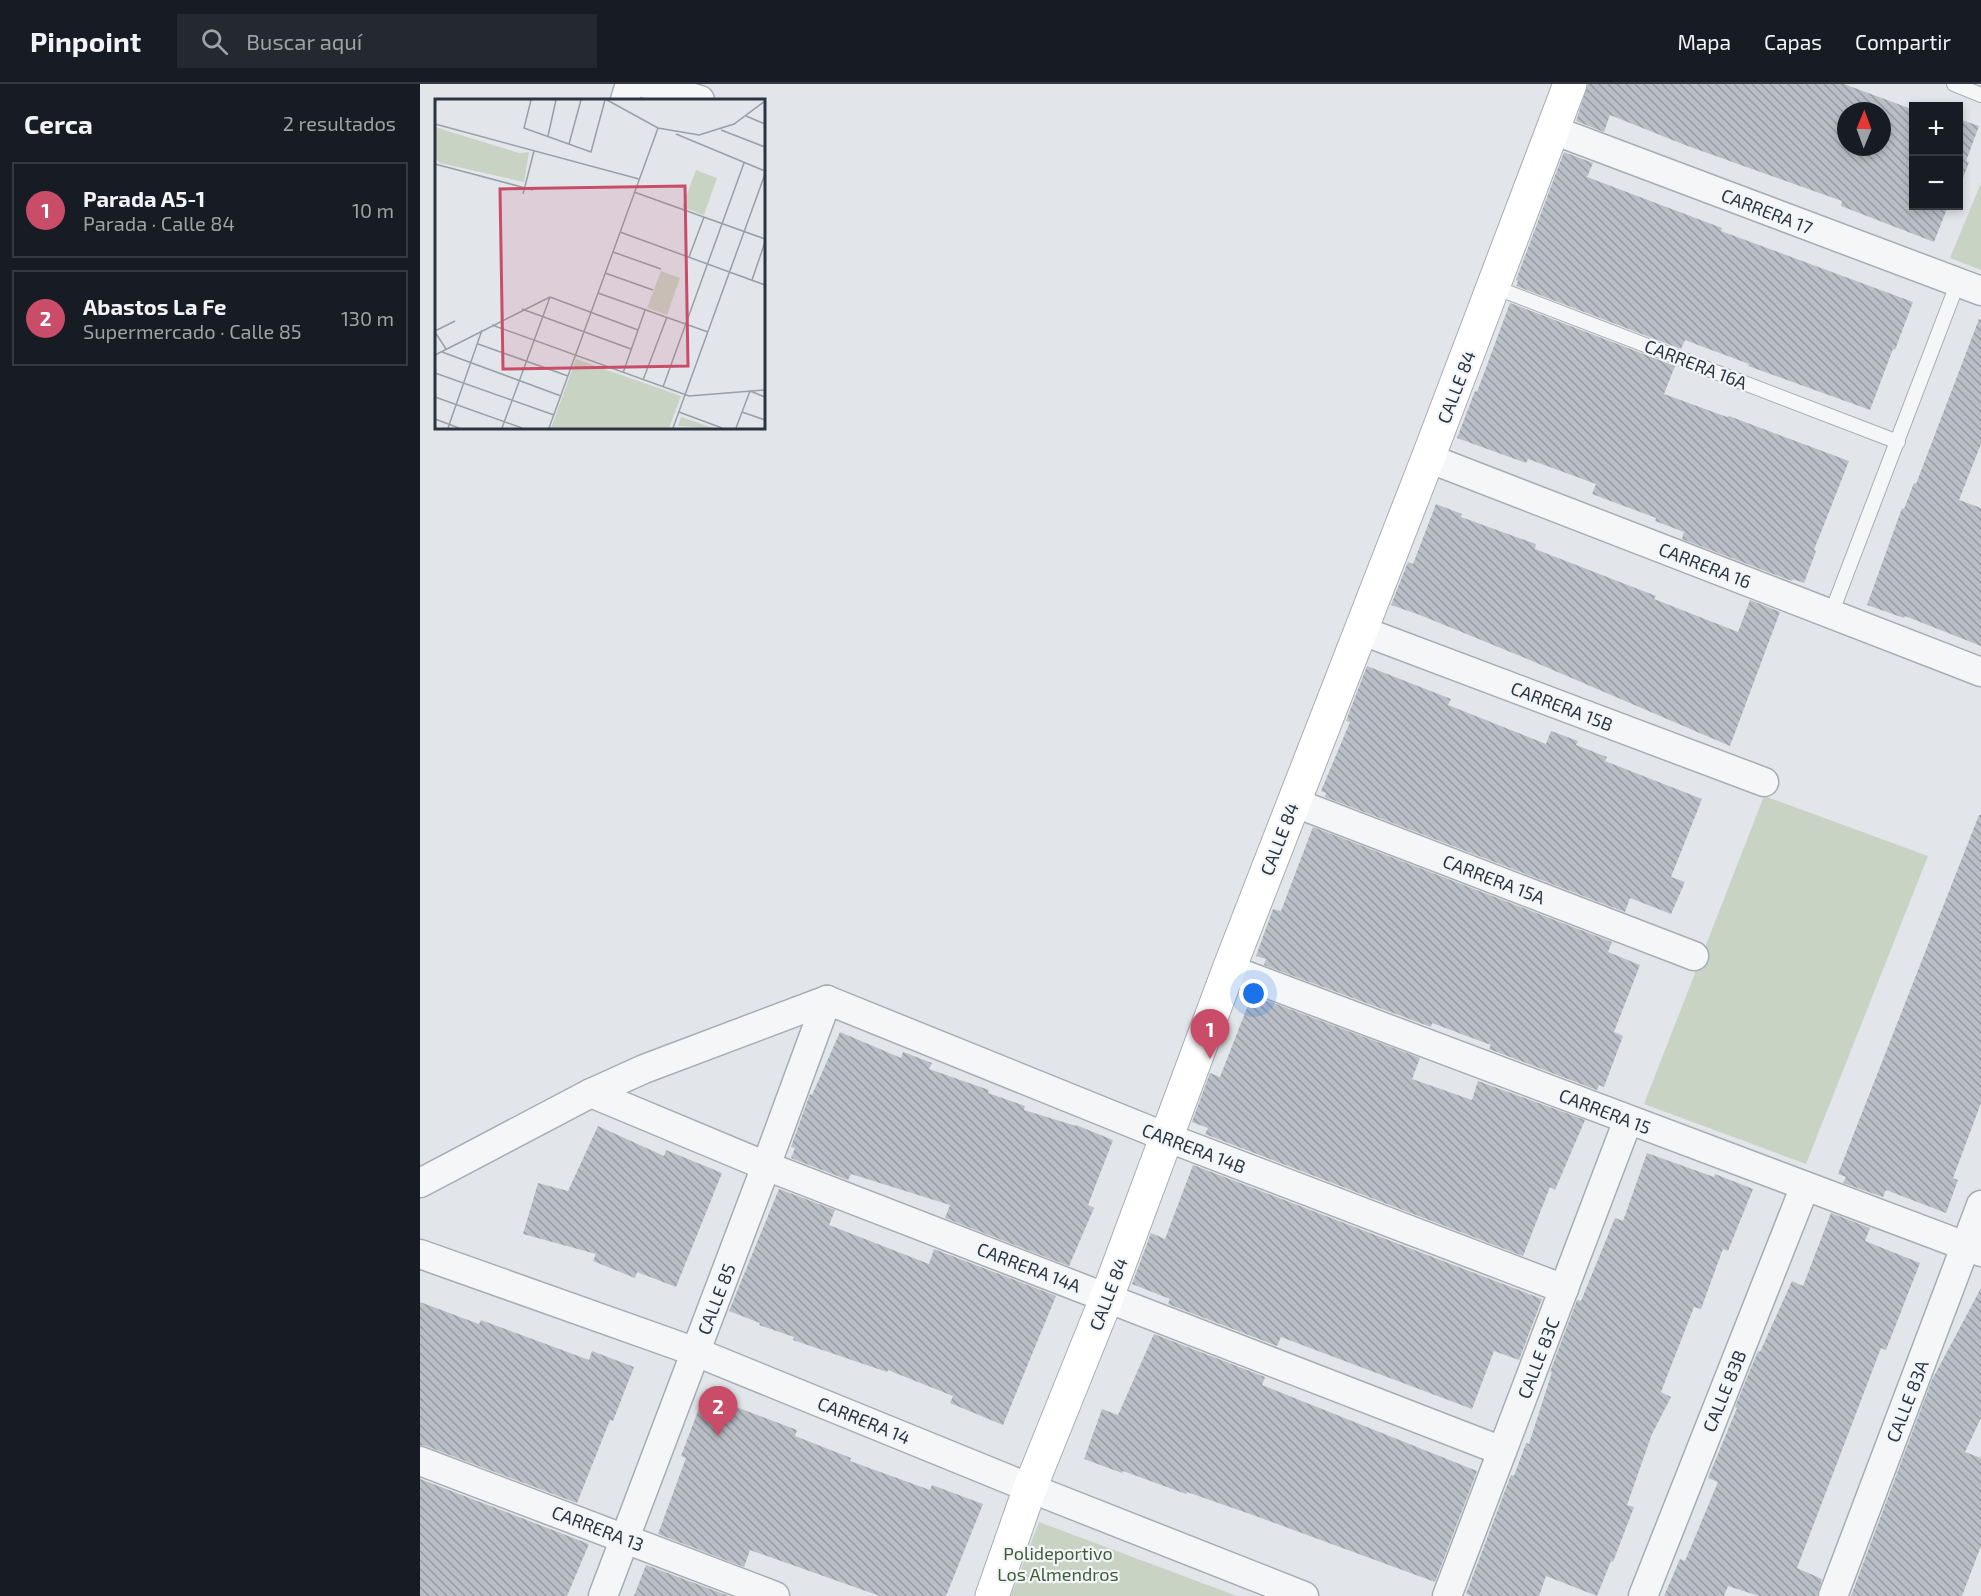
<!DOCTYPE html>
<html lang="es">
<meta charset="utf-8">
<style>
body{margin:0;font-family:"Exo 2",sans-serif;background:#242831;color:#f1f3f6}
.controls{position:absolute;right:18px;top:18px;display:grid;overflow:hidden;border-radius:0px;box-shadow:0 3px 9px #0003}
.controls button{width:54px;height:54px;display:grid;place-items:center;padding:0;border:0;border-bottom:2px solid #363941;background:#171b24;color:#f1f3f6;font:30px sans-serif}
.compass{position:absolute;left:1417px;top:18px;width:54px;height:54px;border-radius:50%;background:#171b24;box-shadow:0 3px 9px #0003;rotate:1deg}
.you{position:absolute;left:834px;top:910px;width:21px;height:21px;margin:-15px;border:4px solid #fff;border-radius:50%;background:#1a73e8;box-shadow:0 0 0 9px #1a73e833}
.badge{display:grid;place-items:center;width:39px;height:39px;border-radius:50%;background:#c94d69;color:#fff;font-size:20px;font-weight:700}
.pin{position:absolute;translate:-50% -50px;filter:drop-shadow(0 2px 3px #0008)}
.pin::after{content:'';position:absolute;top:32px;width:21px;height:18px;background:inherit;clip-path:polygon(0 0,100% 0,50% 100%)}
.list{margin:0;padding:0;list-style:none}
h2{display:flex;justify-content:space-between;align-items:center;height:78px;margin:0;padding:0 24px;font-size:26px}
h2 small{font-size:20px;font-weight:400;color:#9ea1a6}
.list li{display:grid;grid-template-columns:39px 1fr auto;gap:18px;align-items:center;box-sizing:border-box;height:96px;margin:0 12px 12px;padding:0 12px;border:2px solid #363941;border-radius:0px}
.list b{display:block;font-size:22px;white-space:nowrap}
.list p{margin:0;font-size:20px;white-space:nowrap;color:#9ea1a6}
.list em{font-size:20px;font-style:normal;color:#9ea1a6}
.icon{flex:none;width:33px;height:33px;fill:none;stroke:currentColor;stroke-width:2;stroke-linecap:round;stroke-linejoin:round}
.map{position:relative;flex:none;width:1561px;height:1512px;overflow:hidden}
header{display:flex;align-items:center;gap:36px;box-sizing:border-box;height:84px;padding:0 30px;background:#171b24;border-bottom:2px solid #363941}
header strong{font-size:28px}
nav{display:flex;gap:33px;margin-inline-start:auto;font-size:21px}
.search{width:420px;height:54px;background:#242831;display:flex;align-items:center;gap:15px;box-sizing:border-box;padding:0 21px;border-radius:0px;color:#9ea1a6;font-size:22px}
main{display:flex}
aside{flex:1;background:#171b24}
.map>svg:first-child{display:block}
</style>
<header>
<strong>Pinpoint</strong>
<div class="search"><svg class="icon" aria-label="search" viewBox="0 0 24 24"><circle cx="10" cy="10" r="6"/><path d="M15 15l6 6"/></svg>Buscar aquí</div>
<nav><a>Mapa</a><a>Capas</a><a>Compartir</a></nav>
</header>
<main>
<aside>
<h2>Cerca<small>2 resultados</small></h2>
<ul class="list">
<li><span class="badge">1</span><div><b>Parada A5-1</b><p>Parada · Calle 84</p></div><em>10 m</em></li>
<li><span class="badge">2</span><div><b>Abastos La Fe</b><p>Supermercado · Calle 85</p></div><em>130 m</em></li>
</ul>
</aside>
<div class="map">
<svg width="1561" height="1512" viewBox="0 0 1561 1512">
<defs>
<pattern id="building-back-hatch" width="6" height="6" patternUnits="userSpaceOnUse" patternTransform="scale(1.5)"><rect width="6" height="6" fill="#babfc7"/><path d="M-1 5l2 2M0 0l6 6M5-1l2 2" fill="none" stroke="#979ca3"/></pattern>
</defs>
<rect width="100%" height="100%" fill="#e2e6ea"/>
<!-- green -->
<g fill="#c9d3c4">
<polygon points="1561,99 1561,186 1530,174"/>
<polygon points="1344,712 1508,772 1386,1080 1224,1020"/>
<polygon points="619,1438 817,1512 591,1512"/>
</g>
<!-- building -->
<g fill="url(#building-back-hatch)" fill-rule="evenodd">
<path d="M1168 0H1424L1494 26V122H1528L1514 158 1421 122 1422 117 1265 61 1190 31 1184 48 1156 37ZM1426 27H1462V63H1426Z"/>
<polygon points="1539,35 1559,42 1546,77 1549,78 1539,105"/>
<polygon points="1144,68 1173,79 1167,93 1302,144 1301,147 1493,218 1475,266 1473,265 1450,326 1328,282 1329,280 1265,256 1261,265 1096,202 1098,197 1096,196"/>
<polygon points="1090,219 1255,282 1244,310 1307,333 1309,332 1429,377 1394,466 1396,467 1384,499 1373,495 1372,497 1262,455 1264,448 1235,437 1236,434 1172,410 1176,400 1108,375 1106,379 1037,354 1055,307 1057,308"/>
<polygon points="1559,235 1561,236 1561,360 1539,416 1561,424 1561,562 1485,532 1484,534 1447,521 1482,424 1484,425 1494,399 1496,400"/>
<polygon points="1016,420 1042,430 1041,433 1116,460 1115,465 1236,512 1234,515 1318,548 1330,516 1360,528 1310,662 1105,574 1000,531 971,521 988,478 993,480"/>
<polygon points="947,582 1031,615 1028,621 1126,660 1131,647 1158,657 1156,661 1187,673 1185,677 1282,715 1251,793 1265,798 1251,830 1210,814 1205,828 905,713 906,709 901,707 930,638 926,637"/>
<polygon points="1559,731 1561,731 1561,1019 1533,1094 1538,1096 1526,1129 1466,1106 1463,1113 1423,1099 1426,1093 1418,1090"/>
<polygon points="893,743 1192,858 1188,868 1220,881 1194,948 1203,952 1184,1003 1179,1001 1177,1006 1069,965 1071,961 1012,939 1011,943 844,881 846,875 836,872 853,825 861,827"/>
<polygon points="832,911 1000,974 992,995 1052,1016 1058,997 1165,1036 1135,1106 1130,1103 1103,1172 785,1050 788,1044 772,1038 790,989 800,993"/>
<polygon points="420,948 481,974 483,968 512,979 509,985 569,1006 568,1009 605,1022 604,1026 656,1042 656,1041 693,1056 668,1121 674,1124 649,1182 525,1134 530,1121 431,1090 428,1096 371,1074 375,1064 371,1063 390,1010 392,1011"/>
<polygon points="178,1042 244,1072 246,1066 302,1089 256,1203 217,1188 215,1194 173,1177 176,1170 103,1150 118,1099 148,1107"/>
<polygon points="1227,1069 1294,1093 1295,1090 1333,1105 1308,1167 1303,1165 1281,1225 1274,1223 1241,1308 1251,1313 1232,1350 1207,1421 1214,1423 1193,1478 1191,1477 1177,1512 1126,1492 1119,1512 1052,1512 1046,1510 1091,1391 1094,1392 1106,1359 1109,1360 1132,1288 1130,1288 1157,1216 1161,1217 1195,1134 1203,1137"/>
<polygon points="773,1081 1122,1215 1099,1276 1074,1267 1052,1325 861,1253 857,1262 748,1220 750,1215 712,1200 731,1149 745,1155"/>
<polygon points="359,1105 415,1126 409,1141 509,1180 514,1165 636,1212 583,1341 530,1319 533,1312 468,1286 467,1288 373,1256 374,1253 339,1241 340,1239 309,1227"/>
<polygon points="1411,1129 1450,1144 1445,1157 1500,1179 1466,1266 1461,1264 1377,1484 1402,1495 1397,1512 1339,1512 1308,1502 1304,1512 1244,1512 1260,1475 1265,1477 1298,1398 1288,1394 1317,1324 1315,1323 1338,1267 1340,1268 1372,1197 1383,1202"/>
<polygon points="1561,1204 1561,1334 1545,1368 1561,1374 1561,1462 1542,1512 1431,1512 1512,1296"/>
<polygon points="0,1218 59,1240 61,1236 169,1276 172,1267 214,1283 193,1337 190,1336 157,1419 6,1362 0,1361"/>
<polygon points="734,1250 845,1293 842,1301 1057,1387 1015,1498 830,1430 767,1408 766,1410 703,1387 702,1389 664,1375 682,1325 698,1331"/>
<polygon points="284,1311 377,1346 375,1352 431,1374 430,1377 510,1406 512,1401 563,1420 526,1512 460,1512 330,1466 324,1483 238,1450 266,1374 261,1372"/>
<polygon points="0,1395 169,1460 147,1512 0,1512"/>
<polygon points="226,1481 309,1512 214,1512"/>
</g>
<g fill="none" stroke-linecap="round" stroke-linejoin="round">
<defs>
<g id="lane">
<polyline points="1534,0 1561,11"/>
<polyline points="1074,203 1478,358"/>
<polyline points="1411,530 1538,198"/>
</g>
<g id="street">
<polyline points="227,0 280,16"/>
<polyline points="205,16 210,0"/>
<polyline points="1133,46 1561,207"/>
<polyline points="1008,374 1561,588"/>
<polyline points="940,546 1344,698"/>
<polyline points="873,718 1274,872"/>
<polyline points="809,885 1561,1168"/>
<polyline points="407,916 746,1053 1144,1205"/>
<polyline points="171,1009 346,1082 1082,1367"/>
<polyline points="0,1099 171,1009 224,985 407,916"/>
<polyline points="0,1170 276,1268 610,1404 884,1512"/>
<polyline points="0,1377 355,1512"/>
<polyline points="183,1512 346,1082 407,916"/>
<polyline points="1027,1512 1208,1036"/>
<polyline points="1223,1512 1385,1102"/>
<polyline points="1413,1512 1561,1121"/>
</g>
<polyline id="secondary" points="572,1512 610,1404 687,1213 809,885 1008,374 1150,0"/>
</defs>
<!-- lane casing -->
<use href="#lane" stroke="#a7adb4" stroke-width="16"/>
<!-- street casing -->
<use href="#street" stroke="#a7adb4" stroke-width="31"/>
<!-- secondary casing -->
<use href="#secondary" stroke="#a7adb4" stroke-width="35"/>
<!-- lane -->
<use href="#lane" stroke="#f5f6f8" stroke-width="14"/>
<!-- street -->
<use href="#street" stroke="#f5f6f8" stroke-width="28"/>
<!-- secondary -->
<use href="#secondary" stroke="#fff" stroke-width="33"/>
</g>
<g text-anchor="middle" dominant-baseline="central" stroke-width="4.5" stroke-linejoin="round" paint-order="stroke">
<!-- street labels -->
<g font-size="18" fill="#2b3541" stroke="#f2f5f7">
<text transform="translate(1347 127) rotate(21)">CARRERA 17</text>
<text transform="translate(1276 280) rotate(21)">CARRERA 16A</text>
<text transform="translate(1036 303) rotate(-69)">CALLE 84</text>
<text transform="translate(1285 481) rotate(21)">CARRERA 16</text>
<text transform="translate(1142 622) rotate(21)">CARRERA 15B</text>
<text transform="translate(859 755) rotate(-69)">CALLE 84</text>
<text transform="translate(1074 795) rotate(21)">CARRERA 15A</text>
<text transform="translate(1185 1027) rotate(21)">CARRERA 15</text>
<text transform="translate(774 1064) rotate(21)">CARRERA 14B</text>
<text transform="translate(609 1183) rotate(21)">CARRERA 14A</text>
<text transform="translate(688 1210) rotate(-69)">CALLE 84</text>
<text transform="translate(296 1215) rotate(-69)">CALLE 85</text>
<text transform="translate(1118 1274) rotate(-69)">CALLE 83C</text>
<text transform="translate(1304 1307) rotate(-68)">CALLE 83B</text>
<text transform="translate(1487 1317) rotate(-69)">CALLE 83A</text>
<text transform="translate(444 1336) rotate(22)">CARRERA 14</text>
<text transform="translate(178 1444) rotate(21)">CARRERA 13</text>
</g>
<!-- park labels -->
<g font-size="18" fill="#425c39" stroke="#f2f5f7">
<text x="638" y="1469">Polideportivo<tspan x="638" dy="21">Los Almendros</tspan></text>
</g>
</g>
<!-- overview -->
<g transform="translate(15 15)">
<rect width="330" height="330" fill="#e2e6ea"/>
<path d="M0 28 84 54 94 53 89 83 5 64 0 59ZM261 71 282 79 269 116 247 108ZM226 172 245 179 232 216 212 209ZM141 260 246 297 234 329H116ZM246 318 278 329 243 327Z" fill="#c9d3c4"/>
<path fill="none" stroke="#999fa6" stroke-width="1.5" d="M96 1 89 29 156 53 170 1M172 1 223 29 264 36 299 25 330 2M311 17 330 25M0 25 204 80M286 31 330 48M241 35 330 72M113 37 121 1M134 45 146 1M0 65 98 91M199 93 330 140M88 95 99 52M185 133 330 186M178 153 226 170M254 158 269 118M170 174 218 191M317 181 330 143M163 194 273 233M115 198 203 231M87 210 196 250M57 226 254 297 330 291M0 232 20 222M0 233 11 250M43 245 133 277M7 253 126 297M0 256 115 198M0 274 119 316M188 274 210 211M208 281 232 218M228 288 309 64M0 298 87 329M244 313 287 329M307 313 330 321M0 320 24 329M13 329 47 231M67 329 115 198M114 329 223 29M238 329 330 75M301 329 315 292 330 298"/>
<path fill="#c94d69" fill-opacity="0.15" stroke="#c94d69" stroke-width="3" d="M250 87 253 267 68 270 65 90Z"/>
<rect width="330" height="330" fill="none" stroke="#2b3541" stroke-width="3"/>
</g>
</svg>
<div class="controls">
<button>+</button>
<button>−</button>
</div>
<svg class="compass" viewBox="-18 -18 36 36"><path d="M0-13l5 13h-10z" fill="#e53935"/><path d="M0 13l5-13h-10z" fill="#9ea1a6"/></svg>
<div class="you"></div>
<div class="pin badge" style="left:790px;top:975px">1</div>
<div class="pin badge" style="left:298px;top:1352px">2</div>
</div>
</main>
